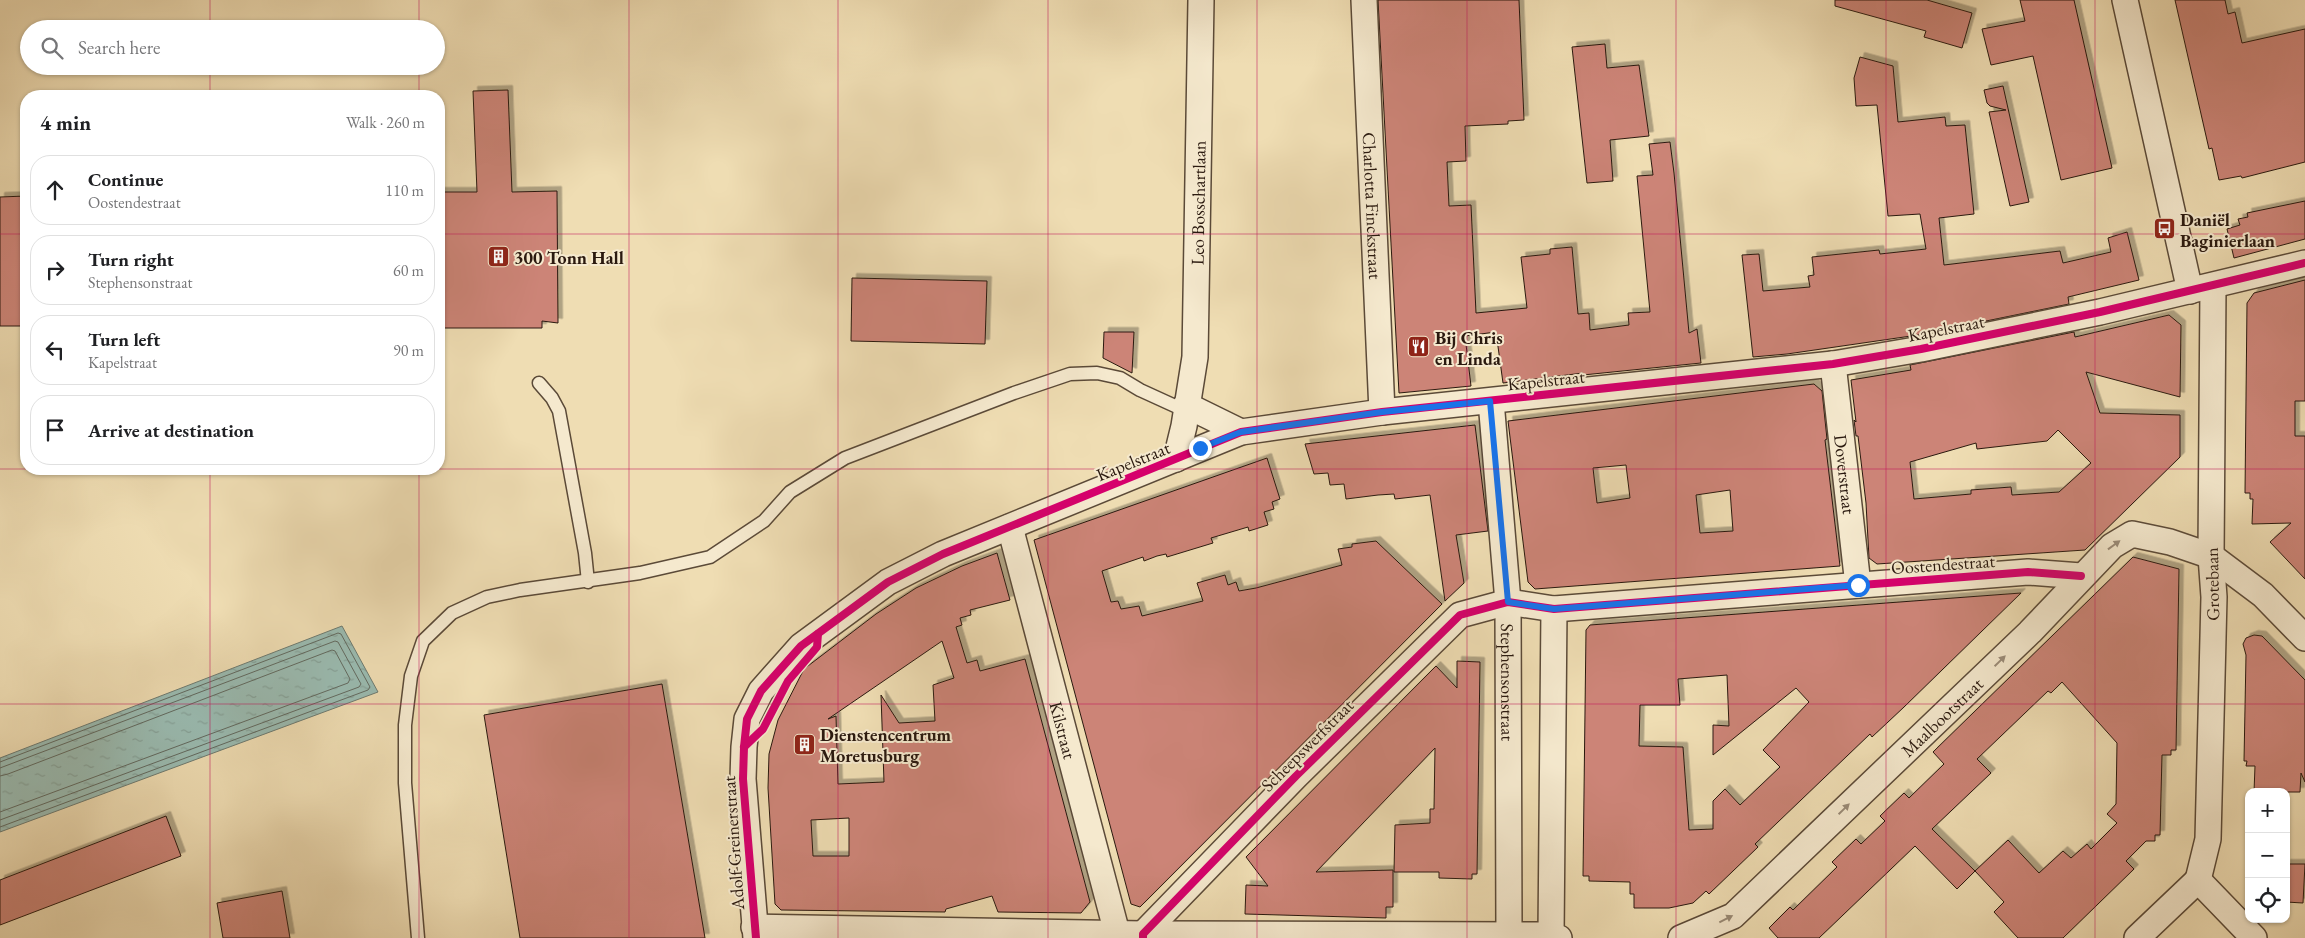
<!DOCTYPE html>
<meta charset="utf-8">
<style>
body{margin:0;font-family:"EB Garamond",serif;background:#f6f6f6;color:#202124}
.controls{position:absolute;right:15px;bottom:15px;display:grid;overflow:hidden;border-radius:10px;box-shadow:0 1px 4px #0004}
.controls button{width:45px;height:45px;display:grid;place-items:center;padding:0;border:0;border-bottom:1px solid #e0e0e0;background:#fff;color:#202124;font:25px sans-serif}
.stop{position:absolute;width:15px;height:15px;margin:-11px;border:4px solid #1a73e8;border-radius:50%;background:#fff}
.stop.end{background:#1a73e8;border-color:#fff;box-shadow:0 1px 5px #0008}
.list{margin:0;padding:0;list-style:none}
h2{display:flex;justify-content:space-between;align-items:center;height:65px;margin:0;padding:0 20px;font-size:21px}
h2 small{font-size:16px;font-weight:400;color:#757577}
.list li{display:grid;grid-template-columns:32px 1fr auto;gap:15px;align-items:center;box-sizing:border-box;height:70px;margin:0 10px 10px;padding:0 10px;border:1px solid #e0e0e0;border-radius:20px}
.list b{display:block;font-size:19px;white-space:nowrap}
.list p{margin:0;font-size:16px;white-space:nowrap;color:#757577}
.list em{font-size:16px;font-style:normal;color:#757577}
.icon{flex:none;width:28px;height:28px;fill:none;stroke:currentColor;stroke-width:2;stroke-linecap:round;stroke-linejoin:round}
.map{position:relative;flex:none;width:2305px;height:938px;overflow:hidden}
.search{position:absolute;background:#fff;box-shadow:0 1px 4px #0004;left:20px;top:20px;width:425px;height:55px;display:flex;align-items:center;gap:12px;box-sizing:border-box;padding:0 18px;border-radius:28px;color:#757577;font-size:19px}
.panel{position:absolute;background:#fff;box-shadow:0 1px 4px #0004;left:20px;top:90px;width:425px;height:385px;border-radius:20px}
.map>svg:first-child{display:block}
</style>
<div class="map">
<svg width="2305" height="938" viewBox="0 0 2305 938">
<defs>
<pattern id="water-ripples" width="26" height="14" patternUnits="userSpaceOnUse" patternTransform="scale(1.25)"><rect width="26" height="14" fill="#9abbb1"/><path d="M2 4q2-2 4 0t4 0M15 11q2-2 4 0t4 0" fill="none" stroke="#85a097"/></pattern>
<filter id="shadow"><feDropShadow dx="4.5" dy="-4.5" stdDeviation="0" flood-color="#0004"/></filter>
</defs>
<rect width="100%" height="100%" fill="#efddb3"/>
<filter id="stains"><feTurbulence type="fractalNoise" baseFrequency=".004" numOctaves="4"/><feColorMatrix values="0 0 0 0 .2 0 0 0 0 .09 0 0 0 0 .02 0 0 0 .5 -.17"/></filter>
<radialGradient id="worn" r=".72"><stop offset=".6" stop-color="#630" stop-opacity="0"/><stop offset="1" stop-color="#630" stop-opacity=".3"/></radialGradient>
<!-- water -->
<polygon fill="url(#water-ripples)" stroke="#6d7a70" points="342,626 378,692 0,832 0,758"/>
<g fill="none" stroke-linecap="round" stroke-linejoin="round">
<!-- shore -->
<g stroke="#626a60" stroke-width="1">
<polyline points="0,762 338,633 341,634 370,687 368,690 0,827"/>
<polyline points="0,768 335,641 338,642 361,684 359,687 0,820"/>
<polyline points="0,776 8,774 332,650 335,651 350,679 348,683 0,812"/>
</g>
</g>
<!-- building -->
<g fill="#cc8477" stroke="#2a190f" fill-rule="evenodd" filter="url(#shadow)">
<polygon points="1378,0 1519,0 1524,120 1508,121 1508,124 1465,126 1466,161 1447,162 1449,206 1471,205 1476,313 1527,308 1521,257 1550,254 1550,249 1572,247 1578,314 1589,313 1590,330 1629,325 1628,313 1650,312 1637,176 1653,175 1649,144 1670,142 1674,173 1689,333 1697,329 1701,363 1583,375 1583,373 1503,383 1496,332 1465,336 1471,386 1399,393"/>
<polygon points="1835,0 1927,0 1972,13 1962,48 1924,37 1926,31 1835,6"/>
<polygon points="2020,0 2074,0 2112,168 2061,180 2033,56 1991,65 1982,29 2025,21"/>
<polygon points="2175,0 2225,0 2228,14 2235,12 2242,43 2305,29 2305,162 2242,178 2241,176 2219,180 2212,148 2209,149"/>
<polygon points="1605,44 1607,68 1639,65 1649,136 1610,140 1613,181 1587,183 1572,47"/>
<polygon points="1860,57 1893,66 1898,122 1945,117 1946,126 1965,125 1974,214 1939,218 1944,265 2060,251 2063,263 2111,252 2108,238 2127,232 2139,280 2068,297 2069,304 1918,335 1787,354 1753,357 1742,255 1759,254 1763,291 1810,287 1808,276 1814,275 1812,257 1879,250 1880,254 1926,249 1920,214 1888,216 1877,105 1856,106 1854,78"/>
<polygon points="2003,86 2029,202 2010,206 1989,112 2006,110 1990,106 1987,103 1984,90"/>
<polygon points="508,90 512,192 557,191 558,323 542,321 542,328 439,328 439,192 477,192 473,91"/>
<polygon points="26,196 26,326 0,326 0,197"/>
<polygon points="2305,201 2305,239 2234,258 2227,229 2240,225 2238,219 2248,217 2247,213"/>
<polygon points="852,278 987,281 985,344 851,341"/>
<polygon points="2305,280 2305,401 2295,401 2295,436 2305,436 2305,579 2270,542 2291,523 2252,524 2253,499 2250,499 2250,493 2245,493 2247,303 2254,293"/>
<path d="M2169 315 2181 325 2180 397 2086 372 2100 413 2180 415V457L2085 550 1877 564 1869 558 1866 503 1858 436H1856L1854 420 1856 422 1851 380 1911 370 1910 365 2074 332 2075 337ZM2058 430 2091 463 2059 492 2012 495 2011 487 1971 490V494L1914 499 1910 462 1976 443 1977 449 2047 441Z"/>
<polygon points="1104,332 1134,332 1132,373 1103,358"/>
<path d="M1814 384 1822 391 1827 439 1825 440 1840 566 1535 589 1528 582 1508 421ZM1626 465 1630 498 1597 503 1593 468ZM1730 490 1733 531 1700 533 1696 495Z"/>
<polygon points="1475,425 1488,531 1456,535 1464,583 1445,601 1430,495 1395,499 1394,494 1378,495 1346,499 1344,484 1330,485 1328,473 1314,474 1305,444"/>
<polygon points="1267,458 1280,499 1272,502 1274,509 1264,512 1268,525 1249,531 1248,527 1211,538 1213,543 1167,557 1166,554 1157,556 1144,561 1143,557 1102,571 1111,602 1118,601 1121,609 1139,606 1142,616 1203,601 1197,583 1225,575 1228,585 1236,582 1239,591 1256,588 1342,565 1338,549 1352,547 1352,544 1376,541 1442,604 1140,907 1131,904 1034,540"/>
<path d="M997 553 1010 600 970 610 971 615 960 618 962 625 956 627 967 663 977 660 980 671 1025 659 1090 902 1081 913 998 912 992 896 946 909 945 912 781 910 775 904 768 788 769 754 778 720 804 669 876 614 916 588 962 566ZM942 641 954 678 933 685 935 721 899 723 881 695 884 782 838 784 836 716 828 719ZM849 818V856H813L811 820Z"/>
<path d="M2133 557 2179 569 2176 750H2171V755H2162L2160 835H2155V841H2146L2126 861 2134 869 2063 938H2018L1994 912 2004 902 1975 871 1957 889 1915 846 1819 938H1778L1769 928 1790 907 1793 910 1837 867 1832 862 1856 839 1861 844 1885 821 1880 816 1904 793 1909 798 1944 764 1933 752ZM2062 682 2117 743 2116 804 2107 814 2117 823 2091 849 2087 844 2071 858 2063 851 2039 873 2008 840 1975 871 1932 829 1991 773 1977 759 2048 691 2051 693Z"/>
<path d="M2021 593 1904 707 1872 737 1870 734 1755 844 1758 847 1709 894 1706 891 1693 903 1669 908H1634V894H1630V882L1589 881V876H1583L1586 630 1590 625ZM1727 675 1729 726 1713 725V755L1796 688 1809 702 1763 750 1780 767 1740 805 1725 789 1713 801V829L1689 830 1683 747 1639 746 1640 705H1680L1678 679Z"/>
<polygon points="2254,635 2262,636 2305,680 2305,782 2301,773 2300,792 2254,792 2255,766 2246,766 2247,761 2244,761 2246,655 2243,644 2246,638"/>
<polygon points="1457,661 1480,662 1477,874 1472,874 1472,879 1439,878 1439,872 1394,872 1395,825 1430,823 1430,809 1434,809 1435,748 1316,872 1393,870 1393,907 1386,907 1386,918 1245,914 1246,885 1268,886 1246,857 1436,666 1457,688"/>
<polygon points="662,684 705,938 520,938 484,715"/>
<polygon points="166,816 181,856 0,925 0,880"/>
<polygon points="2286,864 2305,864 2303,903 2286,902"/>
<polygon points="282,891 290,938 223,938 217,903"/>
</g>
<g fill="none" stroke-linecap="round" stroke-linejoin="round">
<defs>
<g id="lane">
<polyline points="539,383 552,398 559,411 585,553 588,582"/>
<polyline points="418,938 405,783 405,725 411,676 423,641 452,613 487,597 520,590 640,573 710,557 764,521 790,492 845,458 1014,393 1070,374 1097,373 1120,378 1140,390 1186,411"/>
</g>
<g id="street">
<path id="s1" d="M1364 0 1382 412"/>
<polyline points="2125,0 2190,291"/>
<path id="s2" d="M1833 364 1858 585"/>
<path id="s3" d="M1491 401 1508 602 1509 935"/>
<polyline points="1186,405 1241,432"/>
<path id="s4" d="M1176 459 1184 426 1195 357 1201 0"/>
<path id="s5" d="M1010 527 1117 933"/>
<polyline points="2198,880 2208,839 2214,597 2211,556 2213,286"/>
<polyline points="2198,880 2254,938"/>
<polyline points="754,927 1143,934 1551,935 1559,938"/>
<polyline points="1551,935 1554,609"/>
<polyline points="756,938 743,779 744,747 747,719 761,691 801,646 888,582 943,554 1241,432 1382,412 1833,364 1921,349 2100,312 2305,263"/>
<polyline points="1143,938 1143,934 1296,776 1460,615 1508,602 1554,609 2028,572 2081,576"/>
<path id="s6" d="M1681 938 1733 916 2030 632 2112 546 2132 534 2170 542 2211 556 2263 595 2305 638"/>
<polyline points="2137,938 2198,880"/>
</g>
</defs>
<!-- lane casing -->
<use href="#lane" stroke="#5b4a38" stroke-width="15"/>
<!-- street casing -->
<use href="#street" stroke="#5b4a38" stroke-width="28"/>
<!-- lane -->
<use href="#lane" stroke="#f5e9ce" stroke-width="12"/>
<!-- street -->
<use href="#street" stroke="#f5e9ce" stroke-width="25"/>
<defs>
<g id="cycleway">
<polyline points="744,747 763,729 788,681 817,647 818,634"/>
<polyline points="756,938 743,779 744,747 747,719 761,691 801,646 888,582 943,554 1241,432 1382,412 1833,364 1921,349 2100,312 2305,263"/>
<polyline points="1143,938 1143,934 1296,776 1460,615 1508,602 1554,609 2028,572 2081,576"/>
</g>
</defs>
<!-- cycleway casing -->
<use href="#cycleway" stroke="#f5e9ce" stroke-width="11"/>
<!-- cycleway -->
<use href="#cycleway" stroke="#d6006c" stroke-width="8"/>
</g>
<!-- one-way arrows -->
<defs><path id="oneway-solid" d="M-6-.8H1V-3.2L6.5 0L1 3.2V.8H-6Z" transform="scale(1.25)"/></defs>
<g fill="#9a8b78">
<use href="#oneway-solid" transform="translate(2114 545) rotate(-36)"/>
<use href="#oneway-solid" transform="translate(2000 661) rotate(-44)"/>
<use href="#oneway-solid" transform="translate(1844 809) rotate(-44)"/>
<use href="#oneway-solid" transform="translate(1726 919) rotate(-27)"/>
</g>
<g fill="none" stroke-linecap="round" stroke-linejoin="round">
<!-- route -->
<polyline stroke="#1a73e8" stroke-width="6" points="1200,448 1241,432 1382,412 1490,401 1508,602 1554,609 1858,585"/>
</g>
<!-- grid -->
<path fill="none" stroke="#c2185b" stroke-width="1" stroke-opacity="0.55" d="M210 0V29M419 0V29M629 0V938M838 0V938M1048 0V938M1257 0V938M1467 0V938M1676 0V938M1886 0V938M2095 0V938M210 66V96M419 66V96M0 234H26M439 234H2305M0 469H2305M210 469V938M419 469V938M0 704H2305"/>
<!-- icons -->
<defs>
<symbol id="bus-square" viewBox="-11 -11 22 22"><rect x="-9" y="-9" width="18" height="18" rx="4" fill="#8f2418" stroke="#f5e9ce"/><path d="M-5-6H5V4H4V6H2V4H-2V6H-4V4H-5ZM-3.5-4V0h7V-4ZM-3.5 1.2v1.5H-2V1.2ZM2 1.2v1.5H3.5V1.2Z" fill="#fff"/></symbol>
<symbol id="building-square" viewBox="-11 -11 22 22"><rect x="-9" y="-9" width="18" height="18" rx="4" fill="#8f2418" stroke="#f5e9ce"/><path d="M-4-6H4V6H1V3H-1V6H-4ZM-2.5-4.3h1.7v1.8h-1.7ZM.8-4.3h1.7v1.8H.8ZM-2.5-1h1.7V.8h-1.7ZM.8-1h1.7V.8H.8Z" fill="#fff"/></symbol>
<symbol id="restaurant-square" viewBox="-11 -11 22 22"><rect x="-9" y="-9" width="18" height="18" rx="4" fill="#8f2418" stroke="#f5e9ce"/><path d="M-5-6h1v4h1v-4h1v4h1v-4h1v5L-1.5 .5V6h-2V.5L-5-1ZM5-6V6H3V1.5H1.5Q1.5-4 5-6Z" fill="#fff"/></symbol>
</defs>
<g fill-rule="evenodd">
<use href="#bus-square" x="2152" y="216" width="25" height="25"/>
<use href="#building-square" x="486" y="244" width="25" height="25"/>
<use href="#restaurant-square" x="1406" y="334" width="25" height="25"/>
<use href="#building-square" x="792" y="732" width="25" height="25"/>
</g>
<g text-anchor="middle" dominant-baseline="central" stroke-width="4" stroke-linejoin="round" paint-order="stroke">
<!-- street labels -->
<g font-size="18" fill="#2a190f" stroke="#f5e9ce">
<text stroke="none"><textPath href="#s4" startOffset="258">Leo Bosschartlaan</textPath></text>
<text stroke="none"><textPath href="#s1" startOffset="206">Charlotta Finckstraat</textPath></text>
<text transform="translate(1946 328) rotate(-11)">Kapelstraat</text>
<text transform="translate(1546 380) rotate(-6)">Kapelstraat</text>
<text transform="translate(1133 461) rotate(-22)">Kapelstraat</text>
<text stroke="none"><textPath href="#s2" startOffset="111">Doverstraat</textPath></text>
<text transform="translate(1943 564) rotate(-4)">Oostendestraat</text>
<text transform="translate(2212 584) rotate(-91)">Grotebaan</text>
<text stroke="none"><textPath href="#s3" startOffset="282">Stephensonstraat</textPath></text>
<text stroke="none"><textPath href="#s6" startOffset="345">Maalbootstraat</textPath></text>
<text stroke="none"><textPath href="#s5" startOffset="210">Kilstraat</textPath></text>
<text transform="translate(1307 745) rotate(-45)">Scheepswerfstraat</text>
<text transform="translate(733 843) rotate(-94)">Adolf Greinerstraat</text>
</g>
<!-- poi labels -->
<g font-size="18" font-weight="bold" fill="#2a190f" stroke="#f5e9ce" text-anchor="start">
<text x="2180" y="219">Daniël<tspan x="2180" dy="21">Baginierlaan</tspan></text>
<text x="514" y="257">300 Tonn Hall</text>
<text x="1435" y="337">Bij Chris<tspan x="1435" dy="21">en Linda</tspan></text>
<text x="820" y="734">Dienstencentrum<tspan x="820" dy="21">Moretusburg</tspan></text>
</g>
</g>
<rect width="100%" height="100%" filter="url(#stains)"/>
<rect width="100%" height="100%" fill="url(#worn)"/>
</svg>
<div class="controls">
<button>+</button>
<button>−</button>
<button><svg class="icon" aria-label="locate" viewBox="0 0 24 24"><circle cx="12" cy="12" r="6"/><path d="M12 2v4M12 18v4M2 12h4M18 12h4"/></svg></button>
</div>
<div class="stop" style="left:1858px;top:585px"></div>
<div class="stop end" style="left:1200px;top:448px"></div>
<div class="search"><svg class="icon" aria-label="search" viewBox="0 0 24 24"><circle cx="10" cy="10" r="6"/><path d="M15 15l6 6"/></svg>Search here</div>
<section class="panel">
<h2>4 min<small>Walk · 260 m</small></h2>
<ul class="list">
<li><svg class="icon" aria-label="ahead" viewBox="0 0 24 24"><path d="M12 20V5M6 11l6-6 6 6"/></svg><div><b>Continue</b><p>Oostendestraat</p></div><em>110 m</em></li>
<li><svg class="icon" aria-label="right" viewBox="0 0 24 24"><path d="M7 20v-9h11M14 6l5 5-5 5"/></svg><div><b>Turn right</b><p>Stephensonstraat</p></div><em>60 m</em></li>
<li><svg class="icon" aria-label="left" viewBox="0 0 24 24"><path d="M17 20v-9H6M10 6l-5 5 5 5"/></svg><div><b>Turn left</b><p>Kapelstraat</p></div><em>90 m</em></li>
<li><svg class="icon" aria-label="arrive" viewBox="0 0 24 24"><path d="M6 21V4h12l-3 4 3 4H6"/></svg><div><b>Arrive at destination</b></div></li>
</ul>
</section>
</div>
